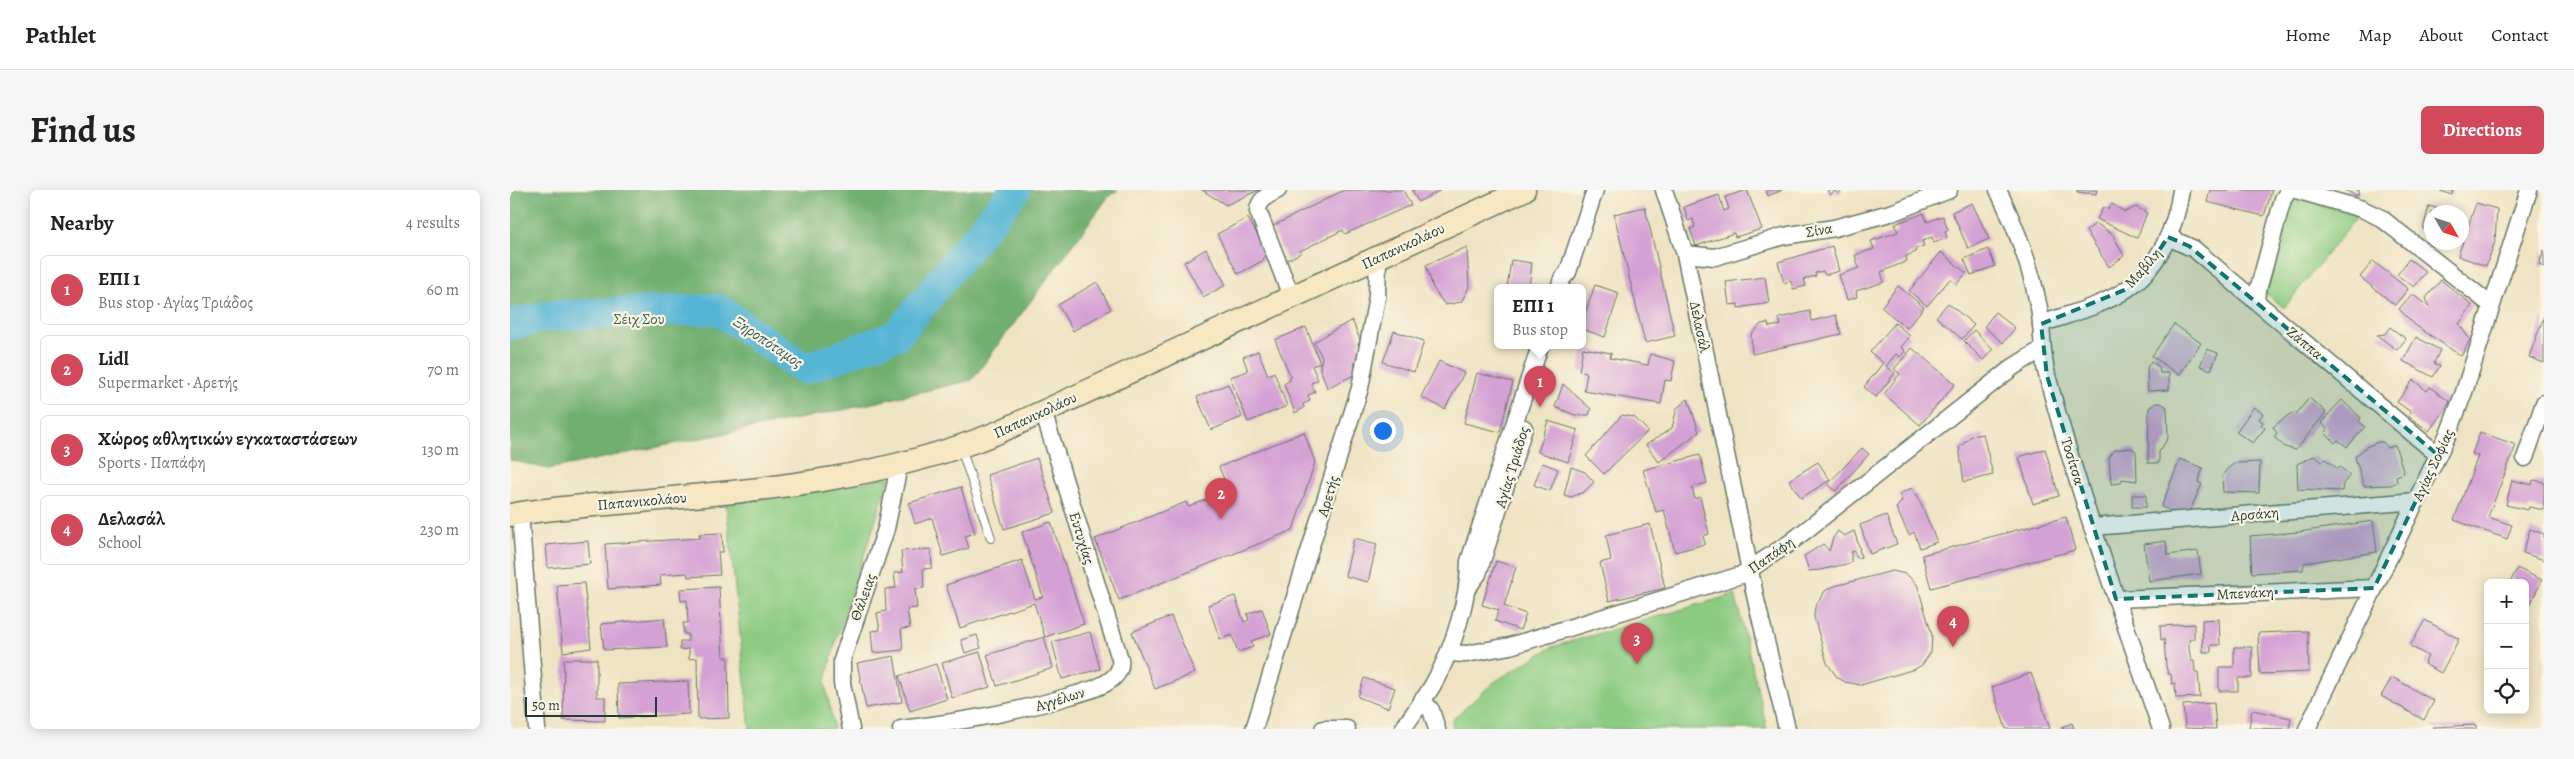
<!DOCTYPE html>
<meta charset="utf-8">
<style>
body{margin:0;font-family:Alegreya,serif;background:#f6f6f6;color:#222}
.controls{position:absolute;right:15px;bottom:15px;display:grid;overflow:hidden;border-radius:8px;box-shadow:0 2px 12px #0003}
.controls button{width:45px;height:45px;display:grid;place-items:center;padding:0;border:0;border-bottom:1px solid #e0e0e0;background:#fff;color:#222;font:25px sans-serif}
.compass{position:absolute;left:1914px;top:15px;width:45px;height:45px;border-radius:50%;background:#fff;box-shadow:0 2px 12px #0003;rotate:129deg}
.scale{position:absolute;left:15px;bottom:12px;width:132px;box-sizing:border-box;padding-left:5px;border:2px solid #1f3d34;border-top:0;font-size:14px;line-height:18px;white-space:nowrap;color:#1f3d34;-webkit-text-stroke:4px #fcf5e5;paint-order:stroke}
.you{position:absolute;left:872px;top:240px;width:18px;height:18px;margin:-12px;border:4px solid #fff;border-radius:50%;background:#1a73e8;box-shadow:0 0 0 8px #1a73e833}
.badge{display:grid;place-items:center;width:32px;height:32px;border-radius:50%;background:#d1495b;color:#fff;font-size:16px;font-weight:700}
.pin{position:absolute;translate:-50% -41px;filter:drop-shadow(0 1px 2px #0008)}
.pin::after{content:'';position:absolute;top:26px;width:18px;height:15px;background:inherit;clip-path:polygon(0 0,100% 0,50% 100%)}
.popup{position:absolute;left:984px;top:94px;width:92px;height:65px;box-sizing:border-box;display:grid;place-content:center;border-radius:8px;background:#fff;filter:drop-shadow(0 1px 4px #0005);font-size:16px;white-space:nowrap;color:#767676}
.popup b{font-size:19px;color:#222}
.popup::after{content:'';position:absolute;left:50%;top:100%;margin-left:-10px;border:10px solid transparent;border-top-color:#fff}
.list{margin:0;padding:0;list-style:none}
h2{display:flex;justify-content:space-between;align-items:center;height:65px;margin:0;padding:0 20px;font-size:21px}
h2 small{font-size:16px;font-weight:400;color:#767676}
.list li{display:grid;grid-template-columns:32px 1fr auto;gap:15px;align-items:center;box-sizing:border-box;height:70px;margin:0 10px 10px;padding:0 10px;border:1px solid #e0e0e0;border-radius:8px}
.list b{display:block;font-size:19px;white-space:nowrap}
.list p{margin:0;font-size:16px;white-space:nowrap;color:#767676}
.list em{font-size:16px;font-style:normal;color:#767676}
.icon{flex:none;width:28px;height:28px;fill:none;stroke:currentColor;stroke-width:2;stroke-linecap:round;stroke-linejoin:round}
.map{position:relative;flex:none;width:2034px;height:539px;overflow:hidden;border-radius:8px}
header{display:flex;align-items:center;gap:30px;box-sizing:border-box;height:70px;padding:0 25px;background:#fff;border-bottom:1px solid #e0e0e0}
header strong{font-size:24px}
nav{display:flex;gap:28px;margin-inline-start:auto;font-size:18px}
.intro{display:flex;align-items:center;justify-content:space-between;box-sizing:border-box;height:120px;padding:0 30px}
h1{margin:0;font-size:35px}
.button{padding:12px 22px;border-radius:8px;background:#d1495b;color:#fff;font-size:18px;font-weight:700}
main{display:flex;gap:30px;padding:0 30px}
aside{flex:1;background:#fff;border-radius:8px;box-shadow:0 2px 12px #0003}
.map>svg:first-child{display:block}
</style>
<header>
<strong>Pathlet</strong>
<nav><a>Home</a><a>Map</a><a>About</a><a>Contact</a></nav>
</header>
<div class="intro"><h1>Find us</h1><a class="button">Directions</a></div>
<main>
<aside>
<h2>Nearby<small>4 results</small></h2>
<ul class="list">
<li><span class="badge">1</span><div><b>ΕΠΙ 1</b><p>Bus stop · Αγίας Τριάδος</p></div><em>60 m</em></li>
<li><span class="badge">2</span><div><b>Lidl</b><p>Supermarket · Αρετής</p></div><em>70 m</em></li>
<li><span class="badge">3</span><div><b>Χώρος αθλητικών εγκαταστάσεων</b><p>Sports · Παπάφη</p></div><em>130 m</em></li>
<li><span class="badge">4</span><div><b>Δελασάλ</b><p>School</p></div><em>230 m</em></li>
</ul>
</aside>
<div class="map">
<svg width="2034" height="539" viewBox="0 0 2034 539">
<rect width="100%" height="100%" fill="#fcf5e5"/>
<filter id="ink" filterUnits="userSpaceOnUse"><feTurbulence type="fractalNoise" baseFrequency=".02" numOctaves="2"/><feDisplacementMap in="SourceGraphic" scale="10" xChannelSelector="R" yChannelSelector="G"/><feConvolveMatrix kernelMatrix="1 2 1 2 8 2 1 2 1" color-interpolation-filters="sRGB"/></filter>
<filter id="wash" filterUnits="userSpaceOnUse"><feTurbulence type="fractalNoise" baseFrequency=".0096" numOctaves="4" result="noise"/><feDisplacementMap in="SourceGraphic" scale="20" xChannelSelector="R" yChannelSelector="G"/><feGaussianBlur stdDeviation="1.12" result="paint"/><feColorMatrix in="noise" values="0 0 0 0 0 0 0 0 0 0 0 0 0 0 0 0 0 1.4 0 .05"/><feComposite in="paint" operator="in"/></filter>
<g filter="url(#wash)">
<rect width="100%" height="100%" fill="#eee3c2"/>
<!-- green -->
<g fill="#8bcb82" stroke="#55845b">
<polygon points="1781,6 1848,25 1774,118 1754,102"/>
<polygon points="380,287 326,450 315,493 324,539 240,539 216,313 300,303"/>
<polygon points="1225,404 1257,539 943,539 942,530 984,492 1042,457"/>
</g>
<!-- forest -->
<polygon fill="#70af70" stroke="#487652" points="0,0 608,0 599,6 462,190 333,220 38,279 0,270"/>
<g fill="none" stroke-linecap="round" stroke-linejoin="round">
<!-- river -->
<polyline stroke="#57b5d5" stroke-width="31" points="0,135 38,126 208,119 295,179 387,145 505,0"/>
</g>
<g id="blocks">
<!-- building -->
<g fill="#d4a1d4">
<polygon points="692,0 749,0 716,15"/>
<polygon points="834,0 893,0 901,15 835,44 833,40 790,61 791,63 777,70 761,37"/>
<polygon points="902,0 931,0 908,12"/>
<polygon points="1237,0 1252,39 1225,47 1224,43 1186,56 1180,39 1185,37 1183,29 1178,31 1174,17 1209,5 1214,21 1219,19 1215,7"/>
<polygon points="1256,0 1272,0 1258,6"/>
<polygon points="1317,0 1331,0 1332,1 1328,4 1325,1 1320,5"/>
<polygon points="1567,0 1587,0 1586,4 1567,2"/>
<polygon points="1700,0 1762,0 1754,26 1697,12"/>
<polygon points="1834,0 1849,0 1848,6"/>
<polygon points="1928,0 1943,0 1942,5"/>
<polygon points="1462,13 1479,49 1458,58 1442,22"/>
<polygon points="1966,13 1987,19 1985,52 1976,76 1948,66"/>
<polygon points="1602,14 1615,22 1626,17 1637,23 1627,48 1587,29 1593,18 1598,19"/>
<polygon points="1919,16 1939,22 1921,22 1921,41 1913,39"/>
<polygon points="1135,17 1165,146 1135,153 1104,24"/>
<polygon points="1414,23 1417,32 1433,26 1438,40 1435,41 1437,48 1424,53 1422,47 1412,51 1414,56 1405,59 1406,62 1396,66 1397,71 1371,82 1374,92 1346,101 1347,107 1337,110 1329,85 1349,78 1345,65 1364,59 1361,51 1388,42 1385,34"/>
<polygon points="738,28 749,48 751,46 758,65 753,67 754,70 728,84 707,44"/>
<polygon points="1586,33 1603,45 1614,66 1599,77 1576,41"/>
<polygon points="1322,56 1329,81 1315,85 1313,81 1305,83 1306,86 1294,89 1296,96 1283,99 1281,91 1274,93 1268,72"/>
<polygon points="957,57 959,97 951,112 935,115 923,98 916,75"/>
<polygon points="696,59 716,95 693,107 674,72"/>
<polygon points="1478,59 1485,76 1461,85 1454,69"/>
<polygon points="2034,60 2034,77 2029,75"/>
<polygon points="1431,62 1456,83 1447,94 1440,89 1417,116 1399,101"/>
<polygon points="1899,69 1916,82 1904,97 1887,85"/>
<polygon points="1001,70 1022,73 1019,98 997,98"/>
<polygon points="1863,71 1898,99 1885,115 1850,87"/>
<polygon points="1255,87 1259,113 1228,118 1228,114 1219,115 1216,92"/>
<polygon points="1931,90 1962,115 1949,134 1960,150 1951,166 1905,135 1889,119 1902,104 1919,117 1916,108"/>
<polygon points="587,92 601,119 563,141 548,115"/>
<polygon points="1085,95 1109,103 1095,147 1072,139 1072,132"/>
<polygon points="1388,96 1414,117 1397,138 1371,117"/>
<polygon points="1438,113 1464,135 1452,149 1426,127"/>
<polygon points="1300,121 1302,131 1326,125 1331,144 1242,164 1241,145 1251,134 1258,133 1259,137 1271,135 1269,128"/>
<polygon points="1485,122 1505,138 1493,153 1474,137"/>
<polygon points="2034,126 2034,173 2019,167"/>
<polygon points="842,130 851,152 848,153 853,170 844,173 848,183 817,198 810,178 812,167 804,152"/>
<polygon points="1385,133 1400,146 1391,157 1395,161 1390,167 1386,164 1376,176 1385,183 1366,207 1354,197 1373,173 1360,162"/>
<polygon points="1664,134 1691,153 1669,185 1642,166"/>
<polygon points="796,137 810,173 802,176 808,190 801,193 805,202 798,205 800,211 793,214 794,218 785,223 774,194 780,190 780,185 765,150"/>
<polygon points="1880,137 1896,149 1887,160 1867,145 1875,144"/>
<polygon points="1464,140 1483,160 1473,170 1454,151"/>
<polygon points="884,141 914,151 904,182 873,172"/>
<polygon points="1906,147 1930,160 1924,173 1930,176 1923,187 1893,171"/>
<polygon points="1073,158 1101,163 1100,168 1138,175 1140,164 1165,171 1161,191 1155,190 1151,214 1074,201 1077,183 1069,181"/>
<polygon points="1402,158 1445,194 1410,235 1374,204 1390,184 1384,179"/>
<polygon points="1697,159 1708,163 1701,180 1690,176"/>
<polygon points="748,161 758,185 764,182 777,216 738,232 720,187 738,181 733,167"/>
<polygon points="929,171 954,183 935,219 911,207"/>
<polygon points="1641,171 1649,177 1650,183 1659,183 1659,200 1638,201 1637,178"/>
<polygon points="967,183 1003,192 990,242 954,233"/>
<polygon points="1903,190 1917,201 1920,197 1940,212 1919,241 1898,226 1901,222 1887,212"/>
<polygon points="718,194 732,227 701,240 687,207"/>
<polygon points="1053,194 1081,219 1079,225 1065,225 1045,217"/>
<polygon points="1799,208 1816,222 1786,260 1775,257 1764,247 1767,243 1763,237 1780,224 1787,223"/>
<polygon points="1178,209 1189,242 1149,272 1136,255 1162,238 1167,218"/>
<polygon points="1832,210 1851,228 1849,231 1855,237 1837,257 1828,250 1825,253 1815,243 1818,240 1811,232"/>
<polygon points="1646,213 1651,213 1657,217 1658,248 1649,262 1649,273 1638,273 1639,218"/>
<polygon points="1744,217 1753,224 1749,229 1753,232 1751,235 1755,238 1743,253 1726,242"/>
<polygon points="1112,225 1124,227 1138,241 1094,284 1076,266"/>
<polygon points="1038,231 1068,240 1058,272 1028,262"/>
<polygon points="794,242 805,272 783,340 609,410 585,349 676,312 678,317 719,301 709,277"/>
<polygon points="1970,242 2006,255 1978,327 2002,335 1997,349 1944,330 1968,266 1962,264"/>
<polygon points="1473,244 1483,285 1454,292 1449,258 1461,246"/>
<polygon points="1868,252 1873,252 1878,258 1885,255 1894,283 1886,286 1887,292 1881,295 1854,296 1845,267 1856,257"/>
<polygon points="1352,258 1359,264 1326,301 1318,294"/>
<polygon points="1621,258 1626,261 1627,291 1612,289 1611,293 1601,294 1599,268 1605,260"/>
<polygon points="1535,259 1549,306 1523,314 1509,267"/>
<polygon points="1190,265 1197,293 1182,297 1185,309 1190,307 1199,344 1193,346 1195,354 1165,362 1154,320 1146,322 1133,280"/>
<polygon points="1804,266 1812,272 1815,269 1828,279 1830,277 1840,285 1833,294 1832,301 1788,299 1787,274"/>
<polygon points="527,268 545,323 494,339 477,285"/>
<polygon points="1670,269 1693,278 1688,292 1692,294 1677,327 1651,317"/>
<polygon points="1308,272 1320,290 1291,308 1279,290"/>
<polygon points="1750,272 1749,303 1713,302 1712,286 1717,279 1725,273"/>
<polygon points="1032,273 1048,279 1040,301 1024,295"/>
<polygon points="1061,277 1075,282 1084,292 1074,302 1061,307 1054,305"/>
<polygon points="2002,290 2022,295 2023,290 2034,292 2034,320 2019,317 2018,320 1996,315"/>
<polygon points="451,297 465,343 455,346 459,358 433,366 422,328 405,334 399,313"/>
<polygon points="1402,298 1405,305 1407,304 1427,352 1410,358 1404,342 1399,345 1386,318 1392,311 1389,304"/>
<rect x="1622" y="305" width="14" height="12"/>
<polygon points="1376,325 1387,354 1360,364 1350,335"/>
<polygon points="1556,327 1565,360 1421,398 1412,365"/>
<polygon points="1863,331 1867,362 1794,373 1793,380 1742,383 1740,346 1789,342"/>
<polygon points="541,332 574,434 535,447 524,413 450,438 436,395 512,370 525,409 533,407 512,342"/>
<polygon points="1140,334 1155,398 1099,411 1090,373 1101,370 1096,345"/>
<polygon points="2020,339 2034,344 2034,370 2013,363"/>
<polygon points="1328,341 1334,346 1344,341 1350,359 1349,359 1351,367 1347,368 1344,361 1341,362 1341,373 1310,380 1299,381 1294,366 1313,354 1319,361 1323,348"/>
<polygon points="212,343 213,362 208,362 210,385 178,387 177,383 150,385 151,395 98,399 95,354 190,348 189,344"/>
<polygon points="844,348 867,354 858,392 835,386"/>
<polygon points="78,351 80,374 38,378 36,355"/>
<polygon points="1656,351 1658,365 1688,361 1691,384 1639,391 1634,354"/>
<polygon points="421,359 422,378 413,379 414,398 405,399 407,418 397,419 400,438 391,439 393,460 363,463 361,441 370,440 367,423 376,421 375,399 386,398 384,383 393,382 391,361"/>
<polygon points="986,371 1006,377 994,416 1016,424 1010,440 985,431 989,420 972,415"/>
<polygon points="2007,378 2032,390 2015,425 2015,393 2000,393"/>
<polygon points="1382,381 1396,384 1407,394 1422,445 1421,462 1412,475 1405,479 1351,495 1335,492 1327,487 1317,473 1304,427 1305,417 1315,401 1321,397"/>
<polygon points="74,393 81,458 53,462 47,395"/>
<polygon points="209,397 213,467 218,467 219,528 188,529 187,468 179,469 179,459 170,460 170,451 178,451 178,444 174,444 173,433 178,433 177,410 171,411 170,399"/>
<polygon points="725,406 734,432 739,430 737,424 752,419 761,444 741,451 743,457 728,462 722,445 710,449 698,415"/>
<polygon points="661,426 685,483 645,499 622,442"/>
<polygon points="154,428 157,457 94,460 91,434"/>
<polygon points="1709,429 1710,455 1701,455 1701,462 1693,462 1692,430"/>
<polygon points="1915,430 1949,449 1931,483 1914,474 1918,466 1900,456"/>
<polygon points="1684,434 1684,449 1679,450 1679,459 1681,471 1684,471 1685,482 1688,482 1690,507 1666,508 1665,493 1662,494 1661,484 1658,484 1656,476 1654,449 1651,450 1650,436"/>
<polygon points="1798,441 1799,482 1750,484 1748,443"/>
<polygon points="580,442 590,479 552,489 542,452"/>
<polygon points="467,445 471,458 455,463 451,450"/>
<polygon points="534,447 543,478 487,496 477,465"/>
<polygon points="1724,457 1742,457 1742,488 1728,488 1728,501 1709,501 1709,477 1724,477"/>
<polygon points="470,462 480,497 442,508 432,473"/>
<polygon points="384,466 392,512 356,518 347,473"/>
<polygon points="54,469 87,469 87,507 95,507 95,531 53,530"/>
<polygon points="426,474 437,509 400,521 389,486"/>
<polygon points="1521,483 1540,539 1496,539 1482,497"/>
<polygon points="1882,487 1924,511 1914,530 1871,506"/>
<polygon points="854,488 885,498 878,518 848,507"/>
<polygon points="178,491 179,524 109,528 108,494"/>
<polygon points="1704,513 1706,539 1675,538 1673,515"/>
<polygon points="1742,520 1781,528 1779,539 1739,538"/>
<polygon points="1562,533 1564,539 1552,539 1551,537"/>
<polygon points="1966,535 1966,539 1923,539 1923,537"/>
</g>
</g>
</g>
<g filter="url(#ink)">
<use href="#blocks" fill-opacity="0" stroke="#677766" stroke-width="1"/>
<g fill="none" stroke-linecap="round" stroke-linejoin="round">
<defs>
<polyline id="lane" points="451,258 481,348"/>
<g id="street">
<path d="M768 0C758 5 749 9 748 21L781 106"/>
<polyline points="1154,0 1175,64 1246,410 1277,539"/>
<path d="M1488 0C1506 37 1521 77 1529 118 1533 140 1531 163 1537 185 1569 305 1611 422 1651 539"/>
<polyline points="1786,0 1852,19 1871,28 1981,115"/>
<polyline points="1658,47 1684,59 1928,265"/>
<polyline points="1175,64 1205,67 1274,46 1324,38 1384,22 1439,0"/>
<polyline points="1049,98 1052,89 1058,82 1085,0"/>
<polyline points="1745,111 1773,9 1779,0"/>
<path d="M1531 134C1559 124 1593 116 1617 99 1649 77 1666 37 1671 0"/>
<polyline points="2015,268 2034,213"/>
<polyline points="10,323 27,539"/>
<polyline points="1582,337 1907,311"/>
<polyline points="959,396 968,384 1014,238"/>
<polyline points="1606,409 1864,398"/>
<polyline points="938,463 956,464 1000,456 1231,385 1281,352 1503,177 1532,159"/>
<polyline points="912,510 921,520 927,539"/>
<polyline points="341,539 332,493 332,470 376,339 389,276"/>
<path d="M391 539C449 532 504 523 560 506 574 502 595 497 605 486 610 481 611 476 610 469L533 221"/>
<polyline points="744,539 850,198 867,107 868,68"/>
<polyline points="813,539 837,539"/>
<path d="M893 539C903 523 916 508 925 491 943 458 959 409 959 371L1030 156"/>
<polyline points="1797,539 1939,242 1954,202 2019,0"/>
</g>
<path id="secondary" d="M0 325C46 317 93 315 140 310 260 299 376 288 489 242L1014 0"/>
</defs>
<!-- lane casing -->
<use href="#lane" stroke="#677766" stroke-width="10"/>
<!-- street casing -->
<use href="#street" stroke="#677766" stroke-width="19"/>
<!-- secondary casing -->
<use href="#secondary" stroke="#677766" stroke-width="25"/>
<!-- lane -->
<use href="#lane" stroke="#fff" stroke-width="8"/>
<!-- street -->
<use href="#street" stroke="#fff" stroke-width="16"/>
<!-- secondary -->
<use href="#secondary" stroke="#f7e8c3" stroke-width="22"/>
</g>
</g>
<!-- marked area -->
<path fill="#0f766e" fill-opacity="0.2" stroke="#0f766e" stroke-width="4" stroke-dasharray="10 6" stroke-linejoin="round" d="M1658 47 1679 56 1928 265 1864 398 1606 409 1537 186 1531 134 1617 99 1638 77Z"/>
<g text-anchor="middle" dominant-baseline="central" stroke-width="4.5" stroke-linejoin="round" paint-order="stroke">
<!-- street labels -->
<g font-size="15" fill="#1f3d34" stroke="#fcf5e5">
<text transform="translate(1309 40) rotate(-10)">Σίνα</text>
<text transform="translate(893 56) rotate(-25)">Παπανικολάου</text>
<text transform="translate(1633 78) rotate(-49)">Μαβίλη</text>
<text transform="translate(1190 137) rotate(78)">Δελασάλ</text>
<text transform="translate(1795 153) rotate(40)">Ζάππα</text>
<text transform="translate(525 225) rotate(-25)">Παπανικολάου</text>
<text transform="translate(1563 271) rotate(73)">Τοσίτσα</text>
<text transform="translate(1923 275) rotate(-65)">Αγίας Σοφίας</text>
<text transform="translate(1002 277) rotate(-73)">Αγίας Τριάδος</text>
<text transform="translate(818 306) rotate(-73)">Αρετής</text>
<text transform="translate(132 311) rotate(-5)">Παπανικολάου</text>
<text transform="translate(1745 324) rotate(-5)">Αρσάκη</text>
<text transform="translate(572 348) rotate(73)">Ευτυχίας</text>
<text transform="translate(1261 365) rotate(-35)">Παπάφη</text>
<text transform="translate(1735 403) rotate(-3)">Μπενάκη</text>
<text transform="translate(353 407) rotate(-70)">Θάλειας</text>
<text transform="translate(550 509) rotate(-17)">Αγγέλων</text>
</g>
<!-- park labels -->
<g font-size="15" fill="#3a6048" stroke="#fcf5e5">
<text x="129" y="129">Σέιχ Σου</text>
</g>
<!-- water labels -->
<g font-size="16" font-style="italic" fill="#2d5b5c" stroke="#fcf5e5">
<text transform="translate(258 152) rotate(34)">Ξηροπόταμος</text>
</g>
</g>
</svg>
<div class="controls">
<button>+</button>
<button>−</button>
<button><svg class="icon" aria-label="locate" viewBox="0 0 24 24"><circle cx="12" cy="12" r="6"/><path d="M12 2v4M12 18v4M2 12h4M18 12h4"/></svg></button>
</div>
<svg class="compass" viewBox="-18 -18 36 36"><path d="M0-13l5 13h-10z" fill="#e53935"/><path d="M0 13l5-13h-10z" fill="#767676"/></svg>
<div class="scale">50 m</div>
<div class="you"></div>
<div class="pin badge" style="left:1030px;top:217px">1</div>
<div class="popup"><b>ΕΠΙ 1</b>Bus stop</div>
<div class="pin badge" style="left:711px;top:329px">2</div>
<div class="pin badge" style="left:1127px;top:474px">3</div>
<div class="pin badge" style="left:1443px;top:457px">4</div>
</div>
</main>
